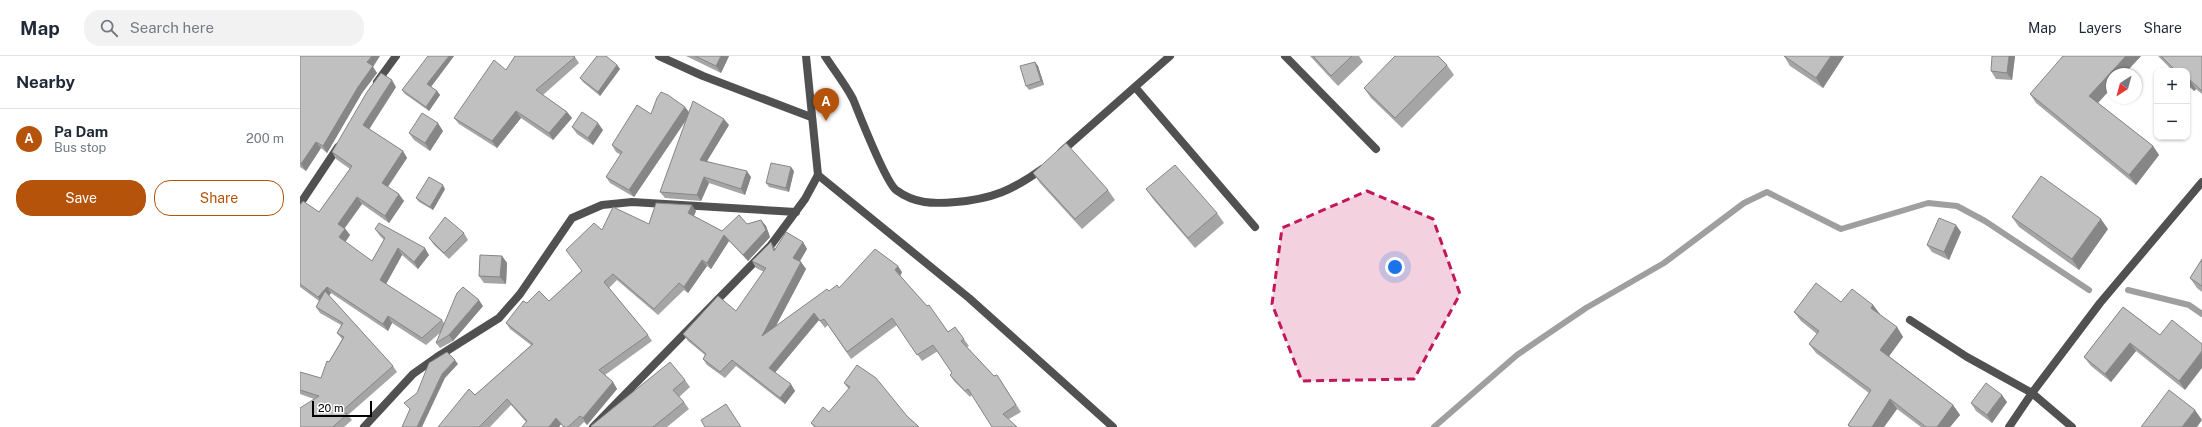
<!DOCTYPE html>
<meta charset="utf-8">
<style>
body{margin:0;font-family:"Public Sans",sans-serif;background:#f2f2f3;color:#1f2937}
.controls{position:absolute;right:12px;top:12px;display:grid;overflow:hidden;border-radius:8px;box-shadow:0 1px 3px #0004}
.controls button{width:36px;height:36px;display:grid;place-items:center;padding:0;border:0;border-bottom:1px solid #e0e1e3;background:#fff;color:#1f2937;font:20px sans-serif}
.compass{position:absolute;left:1806px;top:12px;width:36px;height:36px;border-radius:50%;background:#fff;box-shadow:0 1px 3px #0004;rotate:216deg}
.scale{position:absolute;left:12px;bottom:10px;width:60px;box-sizing:border-box;padding-left:4px;border:2px solid #000;border-top:0;font-size:11px;line-height:14px;white-space:nowrap;color:#000;-webkit-text-stroke:3px #fff;paint-order:stroke}
.you{position:absolute;left:1095px;top:211px;width:14px;height:14px;margin:-10px;border:3px solid #fff;border-radius:50%;background:#1a73e8;box-shadow:0 0 0 6px #1a73e833}
.badge{display:grid;place-items:center;width:26px;height:26px;border-radius:50%;background:#b45309;color:#fff;font-size:13px;font-weight:700}
.pin{position:absolute;translate:-50% -33px;filter:drop-shadow(0 1px 2px #0008)}
.pin::after{content:'';position:absolute;top:21px;width:14px;height:12px;background:inherit;clip-path:polygon(0 0,100% 0,50% 100%)}
.list{margin:0;padding:0;list-style:none}
h2{display:flex;justify-content:space-between;align-items:center;height:52px;margin:0;padding:0 16px;font-size:17px}
h2 small{font-size:13px;font-weight:400;color:#747a83}
.list li{display:grid;grid-template-columns:26px 1fr auto;gap:12px;align-items:center;box-sizing:border-box;height:60px;padding:0 16px;border-top:1px solid #e0e1e3}
.list b{display:block;font-size:15px;white-space:nowrap}
.list p{margin:0;font-size:13px;white-space:nowrap;color:#747a83}
.list em{font-size:13px;font-style:normal;color:#747a83}
.actions{display:flex;gap:8px;padding:12px 16px}
.actions a{flex:1;padding:9px 0;border:1px solid #b45309;border-radius:16px;text-align:center;font-size:14px;color:#b45309}
.actions .main{background:#b45309;color:#fff}
.icon{flex:none;width:22px;height:22px;fill:none;stroke:currentColor;stroke-width:2;stroke-linecap:round;stroke-linejoin:round}
.map{position:relative;flex:none;width:1902px;height:371px;overflow:hidden}
header{display:flex;align-items:center;gap:24px;box-sizing:border-box;height:56px;padding:0 20px;background:#fff;border-bottom:1px solid #e0e1e3}
header strong{font-size:19px}
nav{display:flex;gap:22px;margin-inline-start:auto;font-size:14px}
.search{width:280px;height:36px;background:#f2f2f3;display:flex;align-items:center;gap:10px;box-sizing:border-box;padding:0 14px;border-radius:16px;color:#747a83;font-size:15px}
main{display:flex}
aside{flex:1;background:#fff}
.map>svg:first-child{display:block}
</style>
<header>
<strong>Map</strong>
<div class="search"><svg class="icon" aria-label="search" viewBox="0 0 24 24"><circle cx="10" cy="10" r="6"/><path d="M15 15l6 6"/></svg>Search here</div>
<nav><a>Map</a><a>Layers</a><a>Share</a></nav>
</header>
<main>
<aside>
<h2>Nearby<small></small></h2>
<ul class="list">
<li><span class="badge">A</span><div><b>Pa Dam</b><p>Bus stop</p></div><em>200 m</em></li>
</ul>
<div class="actions"><a class="main">Save</a><a>Share</a></div>
</aside>
<div class="map">
<svg width="1902" height="371" viewBox="0 0 1902 371">
<rect width="100%" height="100%" fill="#fff"/>
<g fill="none" stroke-linecap="round" stroke-linejoin="round">
<!-- stream -->
<g stroke="#9f9f9f" stroke-width="6">
<polyline points="1828,234 1889,249 1902,258"/>
<polyline points="1134,371 1217,299 1286,252 1364,207 1444,147 1467,136 1541,173 1628,147 1657,150 1685,165 1789,234"/>
</g>
<!-- lane -->
<polyline stroke="#515151" stroke-width="8" points="835,31 955,171"/>
<!-- street -->
<g stroke="#515151" stroke-width="8">
<polyline points="359,0 403,20 511,61"/>
<path d="M525 0C534 14 545 28 553 43 560 60 585 125 596 134 615 148 633 148 656 146 692 143 713 134 742 113"/>
<polyline points="985,0 1076,93"/>
<polyline points="77,26 96,0"/>
<polyline points="761,96 870,0"/>
<polyline points="518,119 669,242 813,371"/>
<polyline points="0,148 38,91"/>
<polyline points="1610,264 1667,301 1732,337 1800,247 1902,126"/>
<polyline points="64,371 113,318 137,301 199,262 220,238 272,162 302,149 332,146 496,156"/>
<polyline points="293,371 471,189 505,143 518,119 506,0"/>
<polyline points="1709,371 1732,337 1772,371"/>
</g>
</g>
<!-- wall -->
<g fill="#a5a5a5">
<polygon points="0,0 73,11 77,17 62,37 27,97 21,92 6,115 0,111"/>
<polygon points="154,0 131,31 137,35 140,39 129,55 105,38 102,34"/>
<polygon points="386,0 429,0 421,17"/>
<polygon points="1010,0 1059,0 1063,6 1038,30"/>
<polygon points="1484,0 1544,0 1523,32 1490,10"/>
<polygon points="1715,0 1712,24 1696,23 1691,15"/>
<polygon points="1762,0 1841,0 1798,47 1853,90 1859,99 1836,129 1736,47 1730,38 1763,1"/>
<polygon points="1858,0 1902,0 1902,38 1896,33 1894,35 1887,29 1887,15 1873,15"/>
<polygon points="275,1 279,7 243,39 267,56 272,62 253,84 221,62 197,92 159,68 154,62"/>
<polygon points="735,6 738,10 744,29 729,34 726,30"/>
<polygon points="317,9 320,13 300,40 283,26 280,22"/>
<polygon points="1147,9 1154,19 1102,72 1071,42 1064,32"/>
<polygon points="96,31 69,73 103,95 107,102 88,131 104,145 89,167 62,148 45,172 50,179 45,186 72,205 84,184 80,180 75,173 129,199 118,213 102,199 86,228 142,264 144,267 183,250 153,285 140,292 136,287 141,276 126,289 92,267 88,275 31,237 29,240 93,310 97,316 48,359 52,364 44,371 0,371 14,343 0,338 0,316 21,322 29,306 42,283 37,277 41,269 20,257 16,251 19,245 0,231 0,149 19,156 50,113 36,103 32,96"/>
<polygon points="385,51 389,56 429,69 407,105 451,121 445,139 409,127 401,145 365,142 360,136 387,63 334,141 310,127 306,121 321,99 316,96 312,89 351,58"/>
<polygon points="272,71 303,74 293,89 277,78"/>
<polygon points="143,75 130,95 114,84 109,77"/>
<polygon points="494,115 489,136 469,131 466,127"/>
<polygon points="733,117 808,134 815,144 782,173 740,127"/>
<polygon points="145,133 133,154 119,146 116,142"/>
<polygon points="846,133 917,157 924,167 895,192 853,143"/>
<polygon points="396,155 394,160 422,175 447,168 461,164 466,170 470,181 448,205 429,185 411,213 407,210 388,237 384,234 358,259 317,224 309,232 348,279 352,285 305,319 313,326 317,333 287,369 284,366 279,371 263,371 261,368 259,371 222,371 226,366 211,349 190,371 138,371 175,339 231,289 210,273 206,267 227,247 249,245 281,215 302,174 349,168"/>
<polygon points="1712,161 1808,173 1779,214 1719,171"/>
<polygon points="1661,176 1649,204 1632,196 1627,189"/>
<polygon points="164,177 168,184 149,203 134,189 129,182"/>
<polygon points="503,186 507,193 500,205 506,213 475,271 529,235 539,232 602,216 600,220 648,276 655,271 669,290 667,291 694,320 701,325 721,356 709,363 672,339 670,341 654,325 650,319 652,317 638,295 622,305 597,269 551,303 528,269 525,272 519,264 475,316 495,335 485,348 436,310 425,322 407,309 403,303 405,299 388,285 383,278 436,255 464,216 456,212 452,205 475,193"/>
<polygon points="202,200 207,207 206,228 184,227 179,220"/>
<polygon points="1902,203 1902,236 1897,232 1890,222"/>
<polygon points="1541,246 1573,249 1579,258 1597,271 1603,281 1589,300 1653,349 1660,359 1650,371 1621,371 1597,353 1584,371 1549,371 1548,369 1569,337 1516,297 1509,288 1517,278 1501,265 1494,256"/>
<polygon points="1823,251 1860,279 1885,334 1836,295 1811,326 1791,310 1784,301"/>
<polygon points="385,324 390,331 379,341 384,346 389,353 367,371 292,371"/>
<polygon points="544,327 607,360 619,371 514,371 511,367 529,356 549,333 547,331"/>
<polygon points="1707,346 1692,367 1676,355 1671,347"/>
</g>
<!-- shaded-wall -->
<g fill="#868686">
<polygon points="72,0 80,0 73,11 77,17 62,37 27,97 23,90 67,6"/>
<polygon points="149,0 154,0 130,32 127,28"/>
<polygon points="421,0 429,0 421,17 416,10"/>
<polygon points="1531,0 1544,0 1523,32 1516,22"/>
<polygon points="1709,0 1715,0 1712,24 1707,17"/>
<polygon points="1826,0 1841,0 1824,18 1812,18 1812,31 1796,49 1789,40"/>
<polygon points="735,6 738,10 744,29 741,25"/>
<polygon points="317,9 320,13 300,40 298,36"/>
<polygon points="1889,23 1896,33 1894,35 1887,26"/>
<polygon points="92,24 96,31 68,75 63,69"/>
<polygon points="137,35 140,39 129,55 126,51"/>
<polygon points="385,51 390,58 334,141 329,134"/>
<polygon points="216,55 221,62 197,92 192,85"/>
<polygon points="267,56 272,62 253,84 249,77"/>
<polygon points="424,63 429,69 404,110 400,104"/>
<polygon points="138,67 143,75 130,95 125,87"/>
<polygon points="298,67 303,74 293,89 288,82"/>
<polygon points="16,86 21,92 6,115 1,108"/>
<polygon points="1853,90 1859,99 1836,129 1829,119"/>
<polygon points="103,95 107,102 86,133 82,127"/>
<polygon points="491,111 494,115 489,136 486,132"/>
<polygon points="447,115 451,121 445,139 441,133"/>
<polygon points="404,121 409,127 401,145 397,139"/>
<polygon points="143,129 145,133 133,154 130,151"/>
<polygon points="99,138 104,145 89,167 85,160"/>
<polygon points="57,141 62,148 43,174 38,168"/>
<polygon points="392,149 396,155 392,164 388,157"/>
<polygon points="1801,163 1808,173 1779,214 1772,203"/>
<polygon points="461,164 466,170 470,181 448,205 443,199"/>
<polygon points="1656,169 1661,176 1649,204 1644,196"/>
<polygon points="45,173 50,179 44,188 39,181"/>
<polygon points="424,179 429,185 411,213 407,207"/>
<polygon points="471,186 475,193 479,202 474,195"/>
<polygon points="503,186 507,193 498,208 493,202"/>
<polygon points="98,192 102,199 85,230 80,224"/>
<polygon points="125,192 129,199 118,213 114,206"/>
<polygon points="202,200 207,207 206,228 200,221"/>
<polygon points="402,204 407,210 388,237 384,231"/>
<polygon points="501,206 506,213 467,287 462,280"/>
<polygon points="598,210 602,216 600,220 595,214"/>
<polygon points="27,231 31,237 22,248 18,241"/>
<polygon points="179,244 183,250 153,285 149,279"/>
<polygon points="1573,249 1580,258 1577,261 1571,252"/>
<polygon points="514,257 519,264 474,318 469,312"/>
<polygon points="88,260 92,267 88,275 83,268"/>
<polygon points="1597,271 1603,281 1587,303 1580,294"/>
<polygon points="1830,287 1836,295 1811,326 1805,318"/>
<polygon points="1902,295 1902,312 1885,334 1879,325"/>
<polygon points="155,304 158,308 145,322 122,371 117,371 142,318"/>
<polygon points="313,326 317,333 287,369 283,362"/>
<polygon points="491,328 495,335 485,348 480,342"/>
<polygon points="1702,339 1707,346 1692,367 1687,359"/>
<polygon points="1590,343 1597,353 1584,371 1572,371"/>
<polygon points="1653,349 1660,359 1650,371 1637,371"/>
<polygon points="1895,354 1902,364 1897,371 1882,371"/>
<polygon points="256,362 261,368 259,371 249,371"/>
</g>
<!-- building -->
<g fill="#c0c0c0" stroke="#868686">
<polygon points="0,0 72,0 67,6 73,10 58,31 23,90 16,86 1,108 0,107"/>
<polygon points="128,0 149,0 127,28 137,35 126,51 102,34"/>
<polygon points="215,0 274,0 275,1 236,34 267,56 249,77 216,55 192,85 154,62 194,4 206,14"/>
<polygon points="297,0 306,0 317,9 298,36 280,22"/>
<polygon points="395,0 421,0 416,10"/>
<polygon points="1013,0 1052,0 1031,20"/>
<polygon points="1095,0 1138,0 1147,9 1095,62 1064,32"/>
<polygon points="1484,0 1531,0 1516,22"/>
<polygon points="1692,0 1709,0 1707,17 1691,15"/>
<polygon points="1763,0 1826,0 1789,40 1853,90 1829,119 1730,38"/>
<polygon points="1861,0 1902,0 1902,35 1889,23 1887,26 1887,15 1876,15"/>
<polygon points="735,6 741,25 726,30 720,10"/>
<polygon points="81,17 92,24 63,69 103,95 82,127 99,138 85,160 57,141 38,168 45,173 39,181 72,205 85,182 75,173 79,167 125,192 114,206 98,192 80,224 142,264 122,282 88,260 83,268 27,231 18,241 0,228 0,149 3,145 19,156 52,110 32,96 67,36"/>
<polygon points="361,36 368,39 385,51 329,134 306,121 322,96 312,89 337,49 351,58 357,42"/>
<polygon points="393,45 424,63 400,104 447,115 441,133 404,121 397,139 360,136"/>
<polygon points="282,56 298,67 288,82 272,71"/>
<polygon points="122,57 138,67 125,87 109,77"/>
<polygon points="766,87 808,134 775,163 733,117"/>
<polygon points="471,107 491,111 486,132 466,127"/>
<polygon points="875,109 917,157 888,182 846,133"/>
<polygon points="1741,120 1801,163 1772,203 1712,161"/>
<polygon points="129,121 143,129 130,151 116,142"/>
<polygon points="356,147 392,149 388,157 422,175 439,159 447,168 461,164 466,174 443,199 424,179 407,207 402,204 384,231 379,227 354,253 313,218 304,226 348,279 299,314 313,326 283,362 280,360 268,371 264,371 256,362 249,371 222,371 227,365 207,343 179,371 138,371 169,333 175,339 233,288 206,267 223,245 227,247 239,235 249,245 282,215 266,194 294,167 302,174 313,151 349,168"/>
<polygon points="145,161 164,177 144,197 129,182"/>
<polygon points="1639,162 1656,169 1644,196 1627,189"/>
<polygon points="486,176 503,186 493,202 501,206 462,280 527,233 529,235 537,229 539,232 575,193 598,210 595,214 627,250 629,249 648,276 655,271 664,283 661,285 694,320 697,319 716,349 703,358 717,371 692,371 668,333 665,335 650,319 652,317 633,289 617,299 592,262 547,296 524,263 520,265 514,257 469,312 491,328 480,342 432,304 420,316 403,303 406,298 383,278 418,240 436,255 466,212 452,205 471,186 474,195"/>
<polygon points="180,199 202,200 200,221 179,220"/>
<polygon points="1902,203 1902,230 1890,222"/>
<polygon points="1516,227 1541,246 1552,233 1573,249 1571,252 1597,271 1580,294 1653,349 1637,371 1626,371 1590,343 1572,371 1551,371 1548,369 1571,334 1509,288 1519,275 1494,256"/>
<polygon points="163,231 179,244 149,279 136,287 157,237"/>
<polygon points="25,235 93,310 41,356 47,358 33,371 0,371 0,352 19,340 0,334 0,316 21,322 27,305 29,306 44,281 37,277 43,267 16,251"/>
<polygon points="1823,251 1860,279 1872,264 1902,288 1902,295 1879,325 1830,287 1805,318 1784,301"/>
<polygon points="147,296 155,304 142,318 117,371 102,371 110,353 104,347 117,337 129,307"/>
<polygon points="370,306 385,324 373,334 384,346 353,371 292,371 291,370"/>
<polygon points="557,309 576,322 607,360 619,371 516,371 511,367 523,351 529,356 550,331 544,327"/>
<polygon points="1686,327 1702,339 1687,359 1671,347"/>
<polygon points="1869,334 1895,354 1882,371 1841,371"/>
<polygon points="426,348 441,371 405,371 401,364"/>
</g>
<!-- marked area -->
<path fill="#c2185b" fill-opacity="0.2" stroke="#c2185b" stroke-width="3" stroke-dasharray="8 5" stroke-linejoin="round" d="M1067 135 1133 163 1160 238 1114 323 1002 325 972 248 982 172Z"/>
</svg>
<div class="controls">
<button>+</button>
<button>−</button>
</div>
<svg class="compass" viewBox="-18 -18 36 36"><path d="M0-13l5 13h-10z" fill="#e53935"/><path d="M0 13l5-13h-10z" fill="#747a83"/></svg>
<div class="scale">20 m</div>
<div class="you"></div>
<div class="pin badge" style="left:526px;top:65px">A</div>
</div>
</main>
